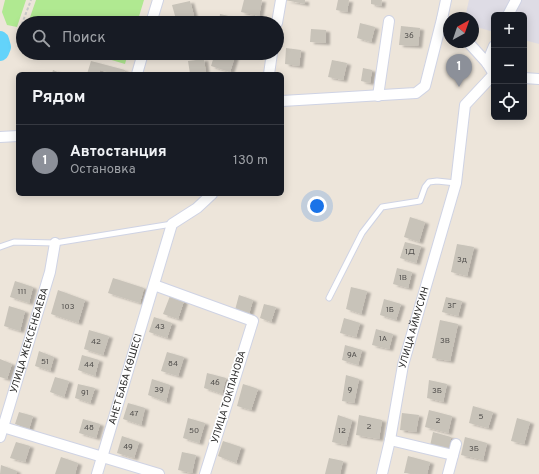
<!DOCTYPE html>
<html lang="ru">
<meta charset="utf-8">
<style>
body{margin:0;font-family:Overpass,sans-serif;background:#242831;color:#f1f3f6}
.controls{position:absolute;right:12px;top:12px;display:grid;overflow:hidden;border-radius:6px;box-shadow:0 2px 10px #0003}
.controls button{width:36px;height:36px;display:grid;place-items:center;padding:0;border:0;border-bottom:1px solid #363941;background:#171b24;color:#f1f3f6;font:20px sans-serif}
.compass{position:absolute;left:443px;top:12px;width:36px;height:36px;border-radius:50%;background:#171b24;box-shadow:0 2px 10px #0003;rotate:40deg}
.you{position:absolute;left:317px;top:206px;width:14px;height:14px;margin:-10px;border:3px solid #fff;border-radius:50%;background:#1a73e8;box-shadow:0 0 0 6px #1a73e833}
.badge{display:grid;place-items:center;width:26px;height:26px;border-radius:50%;background:#8c9099;color:#fff;font-size:13px;font-weight:700}
.pin{position:absolute;translate:-50% -33px;filter:drop-shadow(0 1px 2px #0008)}
.pin::after{content:'';position:absolute;top:21px;width:14px;height:12px;background:inherit;clip-path:polygon(0 0,100% 0,50% 100%)}
.list{margin:0;padding:0;list-style:none}
h2{display:flex;justify-content:space-between;align-items:center;height:52px;margin:0;padding:0 16px;font-size:17px}
h2 small{font-size:13px;font-weight:400;color:#9ea1a6}
.list li{display:grid;grid-template-columns:26px 1fr auto;gap:12px;align-items:center;box-sizing:border-box;height:72px;padding:0 16px;border-top:1px solid #363941}
.list b{display:block;font-size:15px;white-space:nowrap}
.list p{margin:0;font-size:13px;white-space:nowrap;color:#9ea1a6}
.list em{font-size:13px;font-style:normal;color:#9ea1a6}
.icon{flex:none;width:22px;height:22px;fill:none;stroke:currentColor;stroke-width:2;stroke-linecap:round;stroke-linejoin:round}
.map{position:relative;flex:none;width:539px;height:474px;overflow:hidden}
.search{position:absolute;background:#171b24;box-shadow:0 2px 10px #0003;left:16px;top:16px;width:268px;height:44px;display:flex;align-items:center;gap:10px;box-sizing:border-box;padding:0 14px;border-radius:22px;color:#9ea1a6;font-size:15px}
.panel{position:absolute;background:#171b24;box-shadow:0 2px 10px #0003;left:16px;top:72px;width:268px;height:124px;border-radius:6px}
.map>svg:first-child{display:block}
</style>
<div class="map">
<svg width="539" height="474" viewBox="0 0 539 474">
<defs>
<filter id="shadow"><feDropShadow dx="4" dy="2" stdDeviation="1" flood-color="#0004"/></filter>
</defs>
<rect width="100%" height="100%" fill="#ede5da"/>
<!-- industrial -->
<polygon fill="#dedce5" points="469,0 539,0 539,44 524,40 524,15 494,15 494,32 473,26 473,18 465,18"/>
<!-- green -->
<g fill="#b0e991">
<polygon points="5,0 26,0 17,27 7,25 2,12"/>
<polygon points="36,0 144,0 137,23 28,23"/>
<polygon points="88,53 128,53 125,64"/>
</g>
<g fill="none" stroke-linecap="round" stroke-linejoin="round">
<!-- river -->
<polyline stroke="#63d3fa" stroke-width="18" points="0,40 2,47 0,52"/>
</g>
<!-- building -->
<g fill="#c8c3b9" filter="url(#shadow)">
<polygon points="244,0 262,0 259,16 241,12"/>
<polygon points="285,0 305,0 305,4"/>
<polygon points="338,0 349,0 347,12 336,10"/>
<polygon points="371,0 382,0 381,6 371,4"/>
<polygon points="190,1 195,20 177,23 172,5"/>
<polygon points="220,14 237,18 236,23 219,23"/>
<polygon points="360,23 375,27 371,42 357,38"/>
<polygon points="401,26 420,28 418,46 399,45"/>
<polygon points="311,29 326,30 326,43 310,42"/>
<polygon points="286,48 301,50 299,66 285,64"/>
<polygon points="215,53 227,53 235,56 230,72 211,66"/>
<polygon points="204,59 206,74 190,74 188,61"/>
<polygon points="332,60 347,63 343,80 328,77"/>
<polygon points="91,61 125,70 124,74 114,74 100,70 99,74 87,74"/>
<polygon points="363,68 372,70 370,83 361,81"/>
<polygon points="53,70 60,73 59,74 52,74"/>
<polygon points="410,217 425,222 419,242 404,237"/>
<polygon points="405,242 421,246 416,263 400,258"/>
<polygon points="457,244 474,247 467,276 451,272"/>
<polygon points="397,268 412,272 408,288 393,284"/>
<polygon points="113,278 144,288 140,303 108,293"/>
<polygon points="15,281 33,287 29,303 10,297"/>
<polygon points="351,287 367,291 361,314 346,309"/>
<polygon points="58,290 85,300 78,323 51,314"/>
<polygon points="239,295 253,300 249,314 235,310"/>
<polygon points="170,296 184,301 178,319 163,314"/>
<polygon points="446,297 462,301 458,316 442,312"/>
<polygon points="384,299 401,304 396,320 380,315"/>
<polygon points="264,304 276,307 271,322 260,318"/>
<polygon points="9,306 25,311 20,331 4,326"/>
<polygon points="154,317 172,323 167,338 149,332"/>
<polygon points="344,318 360,323 356,337 340,333"/>
<polygon points="440,320 458,324 450,361 432,358"/>
<polygon points="376,329 393,334 389,349 372,345"/>
<polygon points="89,330 109,336 103,355 84,349"/>
<polygon points="345,345 362,350 358,365 342,360"/>
<polygon points="39,351 54,357 50,371 35,366"/>
<polygon points="167,352 184,357 178,376 161,371"/>
<polygon points="82,355 99,360 95,376 78,370"/>
<polygon points="0,359 12,364 7,379 0,377"/>
<polygon points="207,373 226,378 222,394 204,388"/>
<polygon points="346,375 359,379 354,403 342,401"/>
<polygon points="55,377 69,381 64,397 50,392"/>
<polygon points="152,379 170,385 166,402 148,395"/>
<polygon points="429,380 447,384 443,402 427,398"/>
<polygon points="78,384 95,388 90,403 75,398"/>
<polygon points="243,384 258,389 251,410 237,406"/>
<polygon points="128,403 145,408 141,425 123,419"/>
<polygon points="473,406 493,412 488,428 469,423"/>
<polygon points="429,410 452,416 448,433 425,427"/>
<polygon points="19,412 33,416 29,429 15,424"/>
<polygon points="402,413 419,415 416,432 400,430"/>
<polygon points="338,415 352,420 346,445 332,442"/>
<polygon points="359,415 382,420 379,439 356,435"/>
<polygon points="188,418 205,423 199,443 183,438"/>
<polygon points="517,418 530,422 524,444 511,441"/>
<polygon points="83,419 100,424 96,438 79,433"/>
<polygon points="433,432 451,437 448,450 430,446"/>
<polygon points="122,436 139,442 134,458 117,453"/>
<polygon points="465,437 487,443 483,460 461,455"/>
<polygon points="223,441 241,447 236,463 218,456"/>
<polygon points="16,442 30,446 25,462 10,458"/>
<polygon points="182,452 196,455 192,473 178,470"/>
<polygon points="408,456 430,462 427,474 404,473"/>
<polygon points="61,457 78,463 75,474 55,474"/>
<polygon points="329,458 343,461 340,474 325,474"/>
<polygon points="1,465 17,471 16,474 0,474"/>
</g>
<g fill="none" stroke-linecap="round" stroke-linejoin="round">
<defs>
<g id="service">
<polyline points="0,247 14,242 55,243 172,224"/>
<polyline points="329,298 362,233 382,207 420,201 425,187 429,182 437,181 456,183"/>
</g>
<g id="minor">
<polyline points="446,0 442,19 449,24"/>
<polyline points="508,15 516,0"/>
<polyline points="151,23 158,0"/>
<polyline points="277,23 281,0"/>
<polyline points="468,42 487,63 494,74"/>
<polyline points="487,63 494,46"/>
<polyline points="137,74 143,53"/>
<polyline points="269,74 272,53"/>
<polyline points="524,78 539,79"/>
<polyline points="378,96 389,21"/>
<polyline points="282,101 416,93 425,86 442,19"/>
<polyline points="0,137 18,136"/>
<polyline points="154,285 253,321 205,474"/>
<polyline points="3,427 159,474"/>
<path id="s1" d="M0 437 50 272 55 243"/>
<polyline points="390,440 453,455"/>
<path id="s2" d="M97 474 172 224 197 208 212 194"/>
<path id="s3" d="M382 474 390 440 403 365 456 183 465 105 494 74"/>
<polyline points="448,474 456,444"/>
</g>
</defs>
<!-- service casing -->
<use href="#service" stroke="#cfd3e4" stroke-width="7"/>
<!-- minor casing -->
<use href="#minor" stroke="#cfd3e4" stroke-width="12"/>
<!-- path -->
<polyline stroke="#c8c8c8" stroke-width="2" stroke-dasharray="3 2" stroke-linecap="butt" points="20,29 31,0"/>
<!-- service -->
<use href="#service" stroke="#fff" stroke-width="5"/>
<!-- minor -->
<use href="#minor" stroke="#fff" stroke-width="10"/>
</g>
<g text-anchor="middle" dominant-baseline="central" stroke-width="3.5" stroke-linejoin="round" paint-order="stroke">
<!-- number labels -->
<g font-size="8" fill="#52504e">
<text x="409" y="36">36</text>
<text x="410" y="252">1Д</text>
<text x="462" y="260">3д</text>
<text x="403" y="278">1В</text>
<text x="22" y="292">111</text>
<text x="452" y="306">3Г</text>
<text x="68" y="307">103</text>
<text x="390" y="310">1Б</text>
<text x="160" y="327">43</text>
<text x="383" y="339">1А</text>
<text x="445" y="341">3В</text>
<text x="96" y="342">42</text>
<text x="352" y="355">9А</text>
<text x="45" y="362">51</text>
<text x="173" y="364">84</text>
<text x="89" y="365">44</text>
<text x="215" y="383">46</text>
<text x="159" y="390">39</text>
<text x="350" y="390">9</text>
<text x="437" y="391">3Б</text>
<text x="85" y="393">91</text>
<text x="134" y="414">47</text>
<text x="481" y="417">5</text>
<text x="438" y="421">2</text>
<text x="369" y="427">2</text>
<text x="89" y="428">48</text>
<text x="194" y="431">50</text>
<text x="342" y="431">12</text>
<text x="128" y="447">49</text>
<text x="474" y="449">3Б</text>
</g>
<!-- street labels -->
<g font-size="10" fill="#2a2a2a" stroke="#fff">
<text stroke="none"><textPath href="#s3" startOffset="150">УЛИЦА АЙМУСИН</textPath></text>
<text stroke="none"><textPath href="#s1" startOffset="101">УЛИЦА ЖЕКСЕНБАЕВА</textPath></text>
<text stroke="none"><textPath href="#s2" startOffset="99">АНЕТ БАБА КӨШЕСІ</textPath></text>
<text transform="translate(229 397) rotate(-73)">УЛИЦА ТОКПАНОВА</text>
</g>
</g>
</svg>
<div class="controls">
<button>+</button>
<button>−</button>
<button><svg class="icon" aria-label="locate" viewBox="0 0 24 24"><circle cx="12" cy="12" r="6"/><path d="M12 2v4M12 18v4M2 12h4M18 12h4"/></svg></button>
</div>
<svg class="compass" viewBox="-18 -18 36 36"><path d="M0-13l5 13h-10z" fill="#e53935"/><path d="M0 13l5-13h-10z" fill="#9ea1a6"/></svg>
<div class="you"></div>
<div class="pin badge" style="left:459px;top:87px">1</div>
<div class="search"><svg class="icon" aria-label="search" viewBox="0 0 24 24"><circle cx="10" cy="10" r="6"/><path d="M15 15l6 6"/></svg>Поиск</div>
<section class="panel">
<h2>Рядом<small></small></h2>
<ul class="list">
<li><span class="badge">1</span><div><b>Автостанция</b><p>Остановка</p></div><em>130 m</em></li>
</ul>
</section>
</div>
